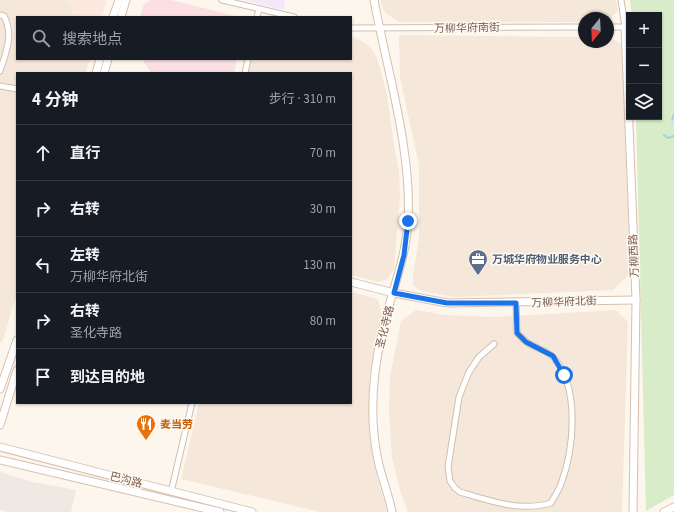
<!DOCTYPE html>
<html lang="zh">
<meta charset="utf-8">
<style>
body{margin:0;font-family:"Source Sans 3","Noto Sans SC",sans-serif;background:#20242c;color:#f1f3f6}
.controls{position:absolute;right:12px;top:12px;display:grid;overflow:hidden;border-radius:0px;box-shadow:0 1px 3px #0004}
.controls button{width:36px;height:36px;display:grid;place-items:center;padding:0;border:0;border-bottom:1px solid #363941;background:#171b24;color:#f1f3f6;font:20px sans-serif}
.compass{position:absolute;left:578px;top:12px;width:36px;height:36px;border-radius:50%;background:#171b24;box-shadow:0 1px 3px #0004;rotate:198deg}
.stop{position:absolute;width:12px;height:12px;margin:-9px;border:3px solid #1a73e8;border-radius:50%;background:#fff}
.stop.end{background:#1a73e8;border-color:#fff;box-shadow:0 1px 4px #0008}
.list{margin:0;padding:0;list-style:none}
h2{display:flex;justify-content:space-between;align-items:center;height:52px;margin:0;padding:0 16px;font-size:17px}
h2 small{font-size:13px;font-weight:400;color:#9ea1a6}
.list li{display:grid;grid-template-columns:26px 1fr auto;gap:12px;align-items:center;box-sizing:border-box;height:56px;padding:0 16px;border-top:1px solid #363941}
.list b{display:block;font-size:15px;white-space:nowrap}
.list p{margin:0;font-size:13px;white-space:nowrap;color:#9ea1a6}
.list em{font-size:13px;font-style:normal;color:#9ea1a6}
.icon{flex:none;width:22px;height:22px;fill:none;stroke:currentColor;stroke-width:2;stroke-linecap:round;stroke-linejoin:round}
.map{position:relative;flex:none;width:674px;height:512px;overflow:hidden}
.search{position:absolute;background:#171b24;box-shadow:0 1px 3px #0004;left:16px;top:16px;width:336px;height:44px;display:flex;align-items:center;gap:10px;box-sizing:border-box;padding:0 14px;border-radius:0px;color:#9ea1a6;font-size:15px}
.panel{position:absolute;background:#171b24;box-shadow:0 1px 3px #0004;left:16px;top:72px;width:336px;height:332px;border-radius:0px}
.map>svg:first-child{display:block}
</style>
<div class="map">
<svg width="674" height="512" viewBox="0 0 674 512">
<rect width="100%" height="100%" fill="#fdf6ec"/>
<!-- residential -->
<g fill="#f5e8da">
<polygon points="0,0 66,0 73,4 70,11 84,17 17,17 17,59 90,59 85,73 17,73 17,293 2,343 0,342"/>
<polygon points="380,0 616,0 618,10 608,22 608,18 584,18 584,22 399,22 385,13"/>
<polygon points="399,35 584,37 584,42 608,42 608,38 612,38 622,45 630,274 613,290 455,297 421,291 413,285 413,275 419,238 419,165 400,78"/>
<polygon points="351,36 362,41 372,49 377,58 387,94 394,145 399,171 400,197 394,269 387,279 379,282 351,275 351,73 248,73 251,59 351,59"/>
<polygon points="351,292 378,299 382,315 369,380 370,438 378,481 388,512 320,512 181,479 199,403 351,403"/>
<polygon points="416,310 445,315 494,317 616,310 628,322 622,512 408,512 401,494 392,457 389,410 390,377 401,321"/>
</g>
<!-- commercial -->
<polygon fill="#fde8e0" points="66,0 107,0 102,17 84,17 69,11 73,4"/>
<!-- industrial -->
<polygon fill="#efe9e4" points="0,472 32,482 76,490 71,512 7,512 0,510"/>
<!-- education -->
<polygon fill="#f3e8fa" points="243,0 285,0 284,10"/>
<!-- medical -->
<g fill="#fbdfe3">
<polygon points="151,0 171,0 240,17 140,17 144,4"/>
<polygon points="142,59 237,59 234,73 151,73"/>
</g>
<!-- green -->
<polygon fill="#d8ecc9" points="630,0 674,0 674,495 646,511 636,117 659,117 659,15 632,15"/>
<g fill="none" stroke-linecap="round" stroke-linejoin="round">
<!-- stream -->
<g stroke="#a5d3da" stroke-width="2">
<polyline points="672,120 674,114"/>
<polyline points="664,135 668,138 674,136"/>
</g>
<defs>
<g id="street">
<polyline points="222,0 294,17"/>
<path d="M0 15 4 16C14 35 6 52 0 71"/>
<polyline points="257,17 259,9"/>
<polyline points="608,27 625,27 621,0"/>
<polyline points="351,28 584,27"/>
<polyline points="245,73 248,59"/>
<polyline points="0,86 17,89"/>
<path d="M494 344 479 357 469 372 459 397 448 467 450 481 455 488 460 492C490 501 520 512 551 503 554 497 559 490 561 484 574 449 580 388 554 358 548 351 536 348 528 343 524 340 520 336 517 333L516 303"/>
<polyline points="171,492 192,403"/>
</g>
<g id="secondary">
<path d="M374 0C387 70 412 150 408 221 406 260 390 295 382 333 372 376 369 422 379 465 383 481 389 496 392 512"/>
<polyline points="113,17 119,0"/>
<polyline points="121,17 126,0"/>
<polyline points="625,27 636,300 633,512"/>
<polyline points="96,73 100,59"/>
<polyline points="104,73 108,59"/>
<polyline points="351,282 394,293 447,303 636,300"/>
<polyline points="0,389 17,340"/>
<polyline points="0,425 17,370"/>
<polyline points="0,447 252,512"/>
<polyline points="0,460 220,512"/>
<polyline points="664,512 674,507"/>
</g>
</defs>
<!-- street casing -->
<use href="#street" stroke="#d1beb0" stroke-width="7"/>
<!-- secondary casing -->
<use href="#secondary" stroke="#d6c0b0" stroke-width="9"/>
<!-- street -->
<use href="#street" stroke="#fff" stroke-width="5"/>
<!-- secondary -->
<use href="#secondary" stroke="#fff" stroke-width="7"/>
</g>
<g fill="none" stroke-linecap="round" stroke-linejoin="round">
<!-- route -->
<polyline stroke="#1a73e8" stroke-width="5" points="408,221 404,255 394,293 447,303 516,303 517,333 526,342 553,356 564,375"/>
</g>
<!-- icons -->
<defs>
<symbol id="office-pin" viewBox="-11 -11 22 30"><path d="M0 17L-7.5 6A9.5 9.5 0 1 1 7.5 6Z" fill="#5c6f8a" stroke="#fffaf3"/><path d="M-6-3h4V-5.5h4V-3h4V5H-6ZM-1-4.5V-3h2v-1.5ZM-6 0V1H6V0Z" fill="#fff"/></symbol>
<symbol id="restaurant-pin" viewBox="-11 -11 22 30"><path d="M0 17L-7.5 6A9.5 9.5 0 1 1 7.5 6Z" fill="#e8710a" stroke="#fffaf3"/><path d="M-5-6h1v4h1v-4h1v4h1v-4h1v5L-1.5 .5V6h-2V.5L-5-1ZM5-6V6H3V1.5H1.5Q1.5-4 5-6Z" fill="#fff"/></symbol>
</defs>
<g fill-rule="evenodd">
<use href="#office-pin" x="467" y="248" width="22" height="30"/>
<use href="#restaurant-pin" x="135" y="413" width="22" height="30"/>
</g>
<g text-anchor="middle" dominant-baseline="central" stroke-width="3" stroke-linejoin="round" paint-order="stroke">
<!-- street labels -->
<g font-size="11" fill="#7a5c4d" stroke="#fffaf3">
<text transform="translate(467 28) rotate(-1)">万柳华府南街</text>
<text transform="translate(634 256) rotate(-92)">万柳西路</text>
<text transform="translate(564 302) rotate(-2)">万柳华府北街</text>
<text transform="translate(385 327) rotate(-76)">圣化寺路</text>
<text transform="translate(126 480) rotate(14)">巴沟路</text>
</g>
<!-- service labels -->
<g font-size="11" font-weight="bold" fill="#4e5e75" stroke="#fffaf3" text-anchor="start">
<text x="492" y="259">万城华府物业服务中心</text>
</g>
<!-- food labels -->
<g font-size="11" font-weight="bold" fill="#c56008" stroke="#fffaf3" text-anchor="start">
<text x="160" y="424">麦当劳</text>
</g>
</g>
</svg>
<div class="controls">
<button>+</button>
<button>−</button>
<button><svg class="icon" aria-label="layers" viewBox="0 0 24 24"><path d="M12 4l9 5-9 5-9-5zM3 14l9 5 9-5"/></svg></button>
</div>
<svg class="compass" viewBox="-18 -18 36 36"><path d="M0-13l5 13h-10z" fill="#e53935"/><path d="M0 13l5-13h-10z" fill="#9ea1a6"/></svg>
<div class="stop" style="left:564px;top:375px"></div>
<div class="stop end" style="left:408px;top:221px"></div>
<div class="search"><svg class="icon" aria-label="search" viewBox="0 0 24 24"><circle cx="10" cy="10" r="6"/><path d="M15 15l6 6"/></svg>搜索地点</div>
<section class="panel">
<h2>4 分钟<small>步行 · 310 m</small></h2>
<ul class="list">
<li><svg class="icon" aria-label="ahead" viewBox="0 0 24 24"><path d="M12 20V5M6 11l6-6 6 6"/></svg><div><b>直行</b></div><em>70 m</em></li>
<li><svg class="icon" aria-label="right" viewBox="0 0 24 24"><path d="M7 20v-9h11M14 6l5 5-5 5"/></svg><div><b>右转</b></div><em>30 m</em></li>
<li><svg class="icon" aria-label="left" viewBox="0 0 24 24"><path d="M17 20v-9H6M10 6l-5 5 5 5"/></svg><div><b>左转</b><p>万柳华府北街</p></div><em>130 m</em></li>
<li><svg class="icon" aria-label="right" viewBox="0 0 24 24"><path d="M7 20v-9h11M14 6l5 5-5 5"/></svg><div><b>右转</b><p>圣化寺路</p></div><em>80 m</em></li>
<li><svg class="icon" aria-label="arrive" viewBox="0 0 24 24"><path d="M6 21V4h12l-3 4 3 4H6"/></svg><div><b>到达目的地</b></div></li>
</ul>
</section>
</div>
